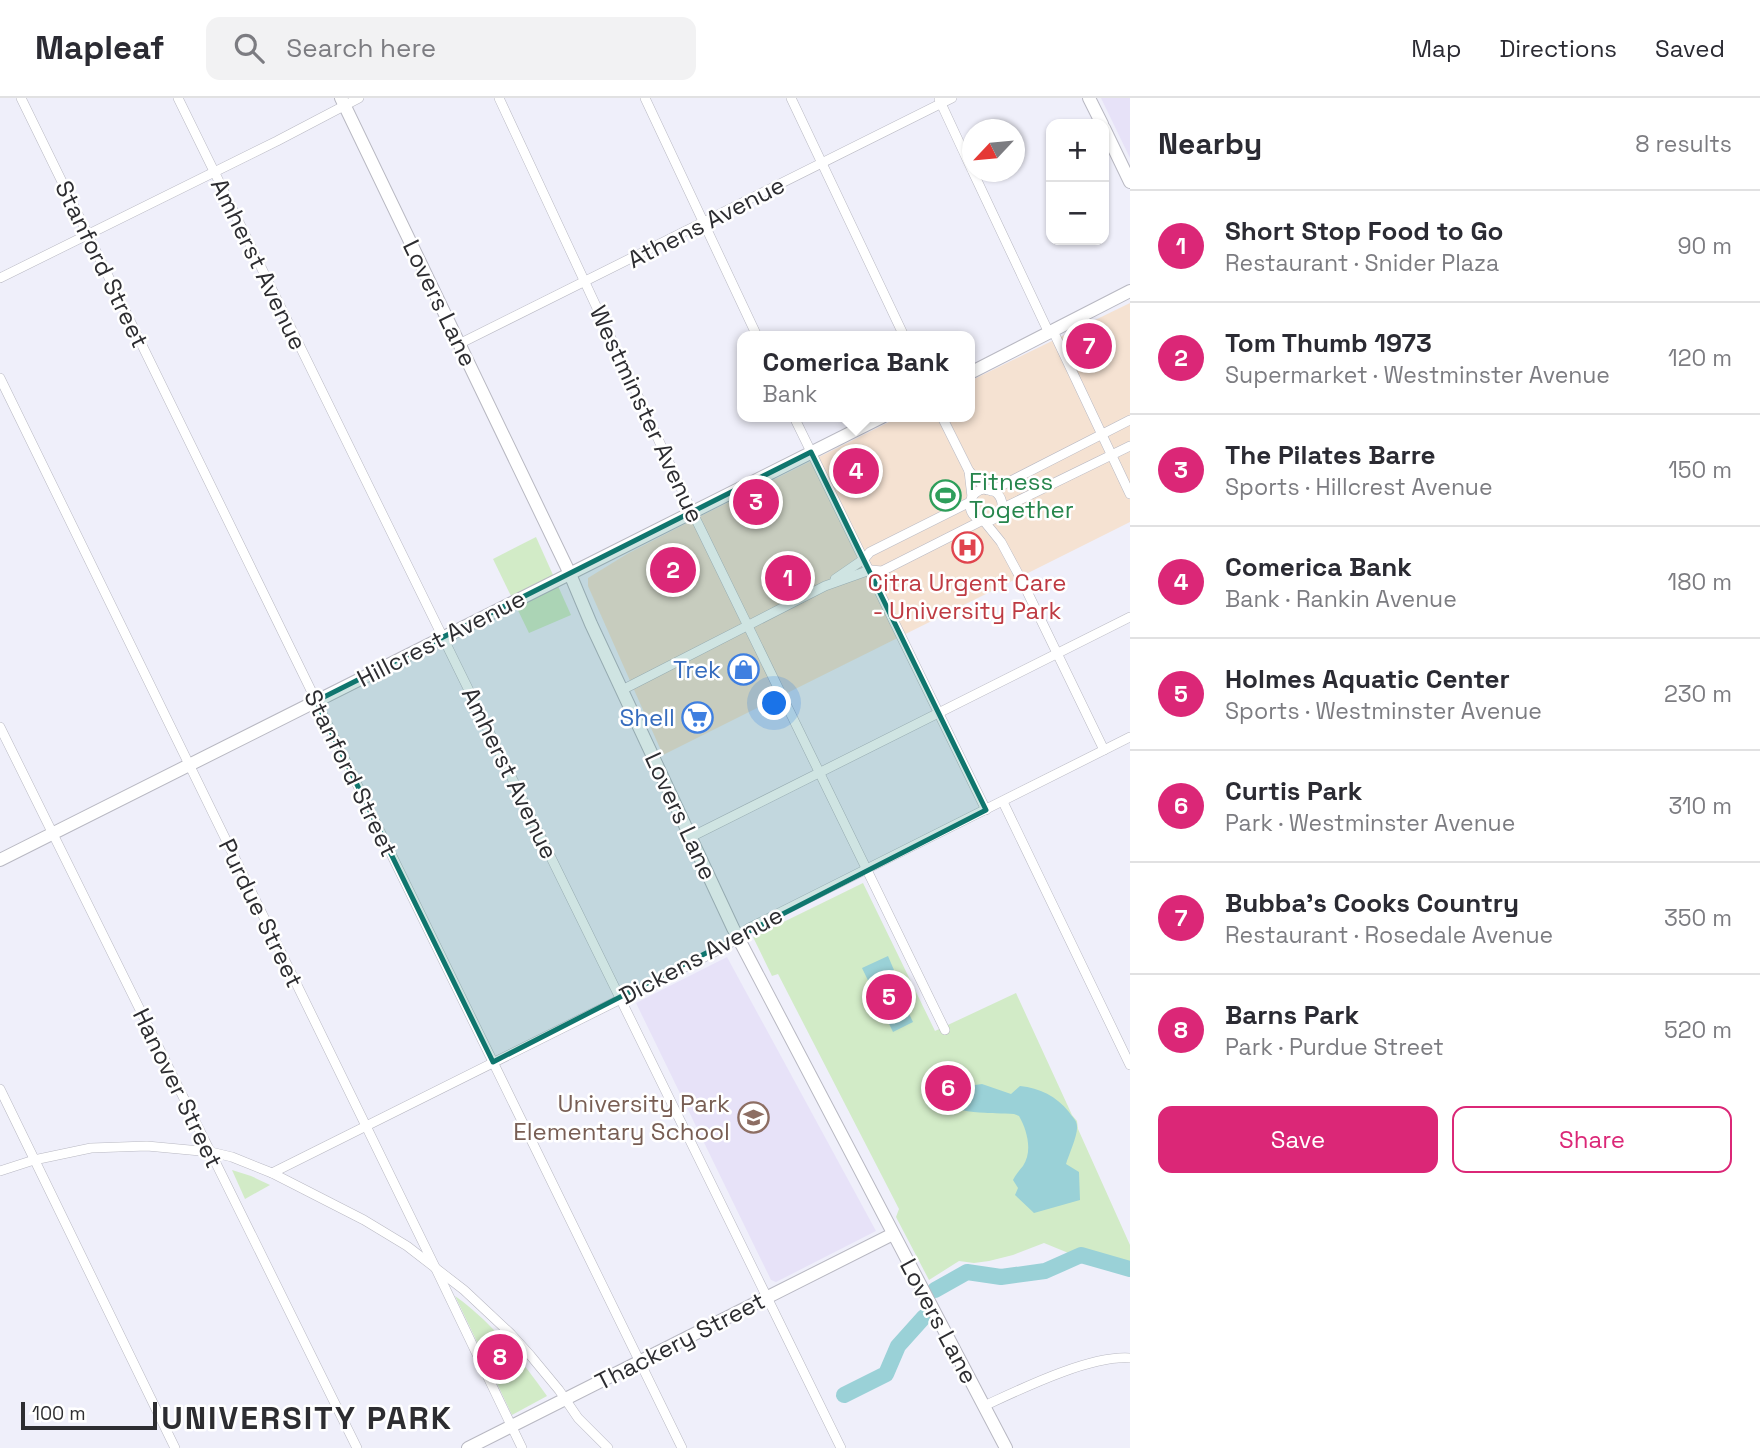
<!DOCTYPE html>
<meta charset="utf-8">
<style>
body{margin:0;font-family:"Space Grotesk",sans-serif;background:#f2f2f3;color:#2b2b33}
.controls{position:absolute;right:21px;top:21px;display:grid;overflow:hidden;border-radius:14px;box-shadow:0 2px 5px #0004}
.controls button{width:63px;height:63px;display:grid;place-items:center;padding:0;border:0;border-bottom:2px solid #e1e1e2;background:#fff;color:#2b2b33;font:35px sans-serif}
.compass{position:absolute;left:962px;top:21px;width:63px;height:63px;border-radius:50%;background:#fff;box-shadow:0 2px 5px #0004;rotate:244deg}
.scale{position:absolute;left:21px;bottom:18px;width:136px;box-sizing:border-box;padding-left:7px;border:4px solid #2d2d31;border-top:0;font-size:19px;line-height:24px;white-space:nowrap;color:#2d2d31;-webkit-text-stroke:5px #fff;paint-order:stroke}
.you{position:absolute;left:775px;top:606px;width:24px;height:24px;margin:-18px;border:5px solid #fff;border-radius:50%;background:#1a73e8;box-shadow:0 0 0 10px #1a73e833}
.badge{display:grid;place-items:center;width:46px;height:46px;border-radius:50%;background:#db2777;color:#fff;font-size:23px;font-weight:700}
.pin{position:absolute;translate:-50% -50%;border:4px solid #fff;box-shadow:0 2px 7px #0006}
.popup{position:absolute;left:737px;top:233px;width:238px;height:91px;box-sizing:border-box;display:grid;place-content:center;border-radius:14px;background:#fff;filter:drop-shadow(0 2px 5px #0005);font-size:23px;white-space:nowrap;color:#7c7c81}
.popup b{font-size:26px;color:#2b2b33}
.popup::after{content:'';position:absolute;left:50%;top:100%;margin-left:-14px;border:14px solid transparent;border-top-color:#fff}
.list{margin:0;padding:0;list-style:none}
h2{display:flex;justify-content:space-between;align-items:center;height:91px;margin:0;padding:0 28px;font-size:30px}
h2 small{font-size:23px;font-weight:400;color:#7c7c81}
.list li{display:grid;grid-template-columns:46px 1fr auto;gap:21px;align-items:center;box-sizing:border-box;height:112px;padding:0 28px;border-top:2px solid #e1e1e2}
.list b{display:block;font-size:26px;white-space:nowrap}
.list p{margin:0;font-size:23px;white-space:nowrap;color:#7c7c81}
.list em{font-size:23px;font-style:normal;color:#7c7c81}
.actions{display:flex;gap:14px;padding:21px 28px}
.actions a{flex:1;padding:16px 0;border:2px solid #db2777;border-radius:14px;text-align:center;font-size:24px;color:#db2777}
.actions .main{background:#db2777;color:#fff}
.icon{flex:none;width:38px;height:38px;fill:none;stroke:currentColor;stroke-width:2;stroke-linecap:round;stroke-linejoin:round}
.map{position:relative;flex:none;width:1130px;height:1350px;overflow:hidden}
header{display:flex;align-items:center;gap:42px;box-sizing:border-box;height:98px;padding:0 35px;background:#fff;border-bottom:2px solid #e1e1e2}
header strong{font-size:33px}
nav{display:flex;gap:38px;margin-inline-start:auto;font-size:24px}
.search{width:490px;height:63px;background:#f2f2f3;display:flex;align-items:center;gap:18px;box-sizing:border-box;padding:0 24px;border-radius:14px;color:#7c7c81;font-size:26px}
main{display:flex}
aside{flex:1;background:#fff}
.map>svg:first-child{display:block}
</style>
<header>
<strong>Mapleaf</strong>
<div class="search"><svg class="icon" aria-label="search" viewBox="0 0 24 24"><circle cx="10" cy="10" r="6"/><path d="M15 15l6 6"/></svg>Search here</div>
<nav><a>Map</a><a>Directions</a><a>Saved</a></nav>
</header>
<main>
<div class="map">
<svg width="1130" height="1350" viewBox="0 0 1130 1350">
<rect width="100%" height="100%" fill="#efeffa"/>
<!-- commercial -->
<polygon fill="#f5e2d2" points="1130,205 1130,424 663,657 588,488 588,480 627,456 687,425 899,319 970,319 970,283"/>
<!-- education -->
<g fill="#e7e2f8">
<polygon points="1101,0 1130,0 1130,60"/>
<polygon points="727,859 876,1133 776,1184 771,1182 636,905"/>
</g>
<!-- green -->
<g fill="#d2ebc7">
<polygon points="536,439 571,517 529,535 493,461"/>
<polygon points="863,785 935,933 1016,895 1072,1017 1077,1023 1078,1031 1130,1147 1130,1175 1087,1165 1066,1154 1044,1145 1013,1157 989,1163 974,1165 959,1163 929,1182 896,1119 899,1111 778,876 772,878 753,839"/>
<polygon points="232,1072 251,1078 270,1087 245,1101"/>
<path d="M455 1198C492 1224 521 1262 547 1298L512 1317Z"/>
</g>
<!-- water -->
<g fill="#9ad1d7">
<polygon points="888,858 894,872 889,874 913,924 893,934 862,870"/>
<path d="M982 986 1011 996 1020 988C1040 990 1056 998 1069 1014 1072 1019 1077 1022 1077 1028 1078 1037 1069 1056 1066 1066L1079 1074 1080 1102 1034 1115 1015 1097 1018 1090 1013 1082C1016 1076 1019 1073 1023 1068 1033 1053 1027 1032 1019 1018L1014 1016C995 1015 951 1016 937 1002 934 1000 934 997 932 993L934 988 969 990 975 987Z"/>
</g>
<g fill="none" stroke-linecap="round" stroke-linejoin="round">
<!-- river -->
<g stroke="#9ad1d7" stroke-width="16">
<polyline points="935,1192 967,1174 1001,1179 1045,1173 1081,1157 1130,1171"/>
<polyline points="844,1297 886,1276 898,1248 924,1219"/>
</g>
<defs>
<g id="street">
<polyline points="21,0 682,1350"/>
<polyline points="178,0 841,1350"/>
<polyline points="499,0 687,403 945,932"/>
<polyline points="645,0 757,238"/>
<polyline points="791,0 904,238"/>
<polyline points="939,1 972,72"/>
<polyline points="973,74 1049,235"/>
<polyline points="0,180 277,43 359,0"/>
<polyline points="1053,233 1130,396"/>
<polyline points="459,246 952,0"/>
<polyline points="0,280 435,1169 522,1350"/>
<polyline points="794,319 986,712"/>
<polyline points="942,319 969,373 987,392"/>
<polyline points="969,373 972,399"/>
<circle cx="986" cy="407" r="16"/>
<polyline points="991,393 1130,322"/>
<polyline points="1001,411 1130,348"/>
<polyline points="984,423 1001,444 1022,483 1104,652"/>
<polyline points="835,481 864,461 870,454 970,404"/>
<polyline points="622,592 825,488 870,472 882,473 981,423"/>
<polyline points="0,629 357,1350"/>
<polyline points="1003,704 1130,967"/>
<polyline points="691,739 1130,519"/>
<polyline points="0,991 175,1350"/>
<polyline points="0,1073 34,1062 91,1050 147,1048 211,1054 232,1059 272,1075 364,1122 407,1148 464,1192 511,1236 530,1257 559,1292 578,1320 608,1350"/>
<polyline points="272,1075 685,869 726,848 749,830 1130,639"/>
<path d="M984 1308C1021 1291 1090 1257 1130 1260"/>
</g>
<g id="secondary">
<polyline points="341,0 570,476 591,526 733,830 1006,1350"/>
<polyline points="1089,0 1102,26"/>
<polyline points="1104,30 1130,84"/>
<polyline points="970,275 1130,193"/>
<polyline points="0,762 882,319"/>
<polyline points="468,1350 893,1136"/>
</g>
</defs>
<!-- street casing -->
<use href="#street" stroke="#b8b8c2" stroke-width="10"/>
<!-- secondary casing -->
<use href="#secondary" stroke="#b8b8c2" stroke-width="14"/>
<!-- street -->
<use href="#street" stroke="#fff" stroke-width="9"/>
<!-- secondary -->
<use href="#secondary" stroke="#fff" stroke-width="12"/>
</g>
<!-- marked area -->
<path fill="#0f766e" fill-opacity="0.2" stroke="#0f766e" stroke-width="5" stroke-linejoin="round" d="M811 354 986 712 493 964 316 603Z"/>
<!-- icons -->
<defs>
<symbol id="stadium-ring" viewBox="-11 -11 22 22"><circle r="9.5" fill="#fff" stroke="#2e9e5b" stroke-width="1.5"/><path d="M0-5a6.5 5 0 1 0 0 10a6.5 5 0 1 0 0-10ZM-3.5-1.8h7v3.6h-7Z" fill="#2e9e5b"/></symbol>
<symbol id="hospital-ring" viewBox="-11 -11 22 22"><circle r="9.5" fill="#fff" stroke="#e0444e" stroke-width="1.5"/><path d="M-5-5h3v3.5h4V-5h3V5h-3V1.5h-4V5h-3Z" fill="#e0444e"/></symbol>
<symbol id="shop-ring" viewBox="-11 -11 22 22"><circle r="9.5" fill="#fff" stroke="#3f7fe0" stroke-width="1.5"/><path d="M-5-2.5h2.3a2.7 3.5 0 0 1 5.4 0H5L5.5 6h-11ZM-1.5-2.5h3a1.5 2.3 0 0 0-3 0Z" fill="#3f7fe0"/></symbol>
<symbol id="supermarket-ring" viewBox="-11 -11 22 22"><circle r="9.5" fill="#fff" stroke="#3f7fe0" stroke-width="1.5"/><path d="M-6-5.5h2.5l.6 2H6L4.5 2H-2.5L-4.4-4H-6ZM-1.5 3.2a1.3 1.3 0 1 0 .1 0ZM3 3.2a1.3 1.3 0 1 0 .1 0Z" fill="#3f7fe0"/></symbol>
<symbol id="school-ring" viewBox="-11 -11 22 22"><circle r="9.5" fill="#fff" stroke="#8d6e63" stroke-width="1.5"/><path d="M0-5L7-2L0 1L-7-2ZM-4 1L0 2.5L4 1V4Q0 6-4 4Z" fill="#8d6e63"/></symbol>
</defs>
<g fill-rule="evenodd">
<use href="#stadium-ring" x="928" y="380" width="35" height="35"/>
<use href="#hospital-ring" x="950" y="432" width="35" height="35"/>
<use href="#shop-ring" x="726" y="554" width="35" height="35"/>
<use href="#supermarket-ring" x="680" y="602" width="35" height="35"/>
<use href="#school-ring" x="736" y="1002" width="35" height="35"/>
</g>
<g text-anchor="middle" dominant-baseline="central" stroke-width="5" stroke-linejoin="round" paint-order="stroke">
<!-- street labels -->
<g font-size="24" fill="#2d2d31" stroke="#fff">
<text transform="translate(706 124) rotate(-27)">Athens Avenue</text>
<text transform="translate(102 166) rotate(64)">Stanford Street</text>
<text transform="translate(259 166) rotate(64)">Amherst Avenue</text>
<text transform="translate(440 205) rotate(64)">Lovers Lane</text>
<text transform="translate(647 316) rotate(65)">Westminster Avenue</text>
<text transform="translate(441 540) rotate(-27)">Hillcrest Avenue</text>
<text transform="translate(351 675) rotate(64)">Stanford Street</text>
<text transform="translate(510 675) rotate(64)">Amherst Avenue</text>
<text transform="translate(681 718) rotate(65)">Lovers Lane</text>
<text transform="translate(261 815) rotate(64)">Purdue Street</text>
<text transform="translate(701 857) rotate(-28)">Dickens Avenue</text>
<text transform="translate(178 990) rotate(64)">Hanover Street</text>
<text transform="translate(939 1223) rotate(62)">Lovers Lane</text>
<text transform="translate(680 1243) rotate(-27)">Thackery Street</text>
</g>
<!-- leisure labels -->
<g font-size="24" fill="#27864d" stroke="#fff" text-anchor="start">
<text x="969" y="383">Fitness<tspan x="969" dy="28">Together</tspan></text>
</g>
<!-- health labels -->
<g font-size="24" fill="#be3a42" stroke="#fff">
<text x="967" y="484">Citra Urgent Care<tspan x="967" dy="28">- University Park</tspan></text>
</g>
<!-- shop labels -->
<g font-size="24" fill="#366cbe" stroke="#fff" text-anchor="end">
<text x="721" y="571">Trek</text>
<text x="675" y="619">Shell</text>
</g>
<!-- education labels -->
<g font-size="24" fill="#785e54" stroke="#fff" text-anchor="end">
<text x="730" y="1005">University Park<tspan x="730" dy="28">Elementary School</tspan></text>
</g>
<!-- district labels -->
<g font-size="32" font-weight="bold" letter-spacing="2" fill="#2d2d31" stroke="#fff">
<text x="307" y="1320">UNIVERSITY PARK</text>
</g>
</g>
</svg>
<div class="controls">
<button>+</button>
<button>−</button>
</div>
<svg class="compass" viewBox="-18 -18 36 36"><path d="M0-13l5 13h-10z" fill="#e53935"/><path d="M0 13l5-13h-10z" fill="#7c7c81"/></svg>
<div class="scale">100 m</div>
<div class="you"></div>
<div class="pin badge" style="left:788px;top:480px">1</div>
<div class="pin badge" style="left:673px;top:472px">2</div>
<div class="pin badge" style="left:756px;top:404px">3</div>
<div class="pin badge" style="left:856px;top:373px">4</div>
<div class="popup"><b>Comerica Bank</b>Bank</div>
<div class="pin badge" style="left:889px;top:899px">5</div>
<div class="pin badge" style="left:948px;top:990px">6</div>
<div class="pin badge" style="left:1089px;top:248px">7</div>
<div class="pin badge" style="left:500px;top:1259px">8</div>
</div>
<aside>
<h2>Nearby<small>8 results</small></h2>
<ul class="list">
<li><span class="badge">1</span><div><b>Short Stop Food to Go</b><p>Restaurant · Snider Plaza</p></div><em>90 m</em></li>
<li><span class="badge">2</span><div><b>Tom Thumb 1973</b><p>Supermarket · Westminster Avenue</p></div><em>120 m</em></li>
<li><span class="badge">3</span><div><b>The Pilates Barre</b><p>Sports · Hillcrest Avenue</p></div><em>150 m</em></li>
<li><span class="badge">4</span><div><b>Comerica Bank</b><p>Bank · Rankin Avenue</p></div><em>180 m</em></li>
<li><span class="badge">5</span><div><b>Holmes Aquatic Center</b><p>Sports · Westminster Avenue</p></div><em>230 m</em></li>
<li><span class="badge">6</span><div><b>Curtis Park</b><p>Park · Westminster Avenue</p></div><em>310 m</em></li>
<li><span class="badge">7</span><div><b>Bubba's Cooks Country</b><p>Restaurant · Rosedale Avenue</p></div><em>350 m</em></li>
<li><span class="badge">8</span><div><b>Barns Park</b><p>Park · Purdue Street</p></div><em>520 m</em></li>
</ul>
<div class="actions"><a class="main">Save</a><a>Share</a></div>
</aside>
</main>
